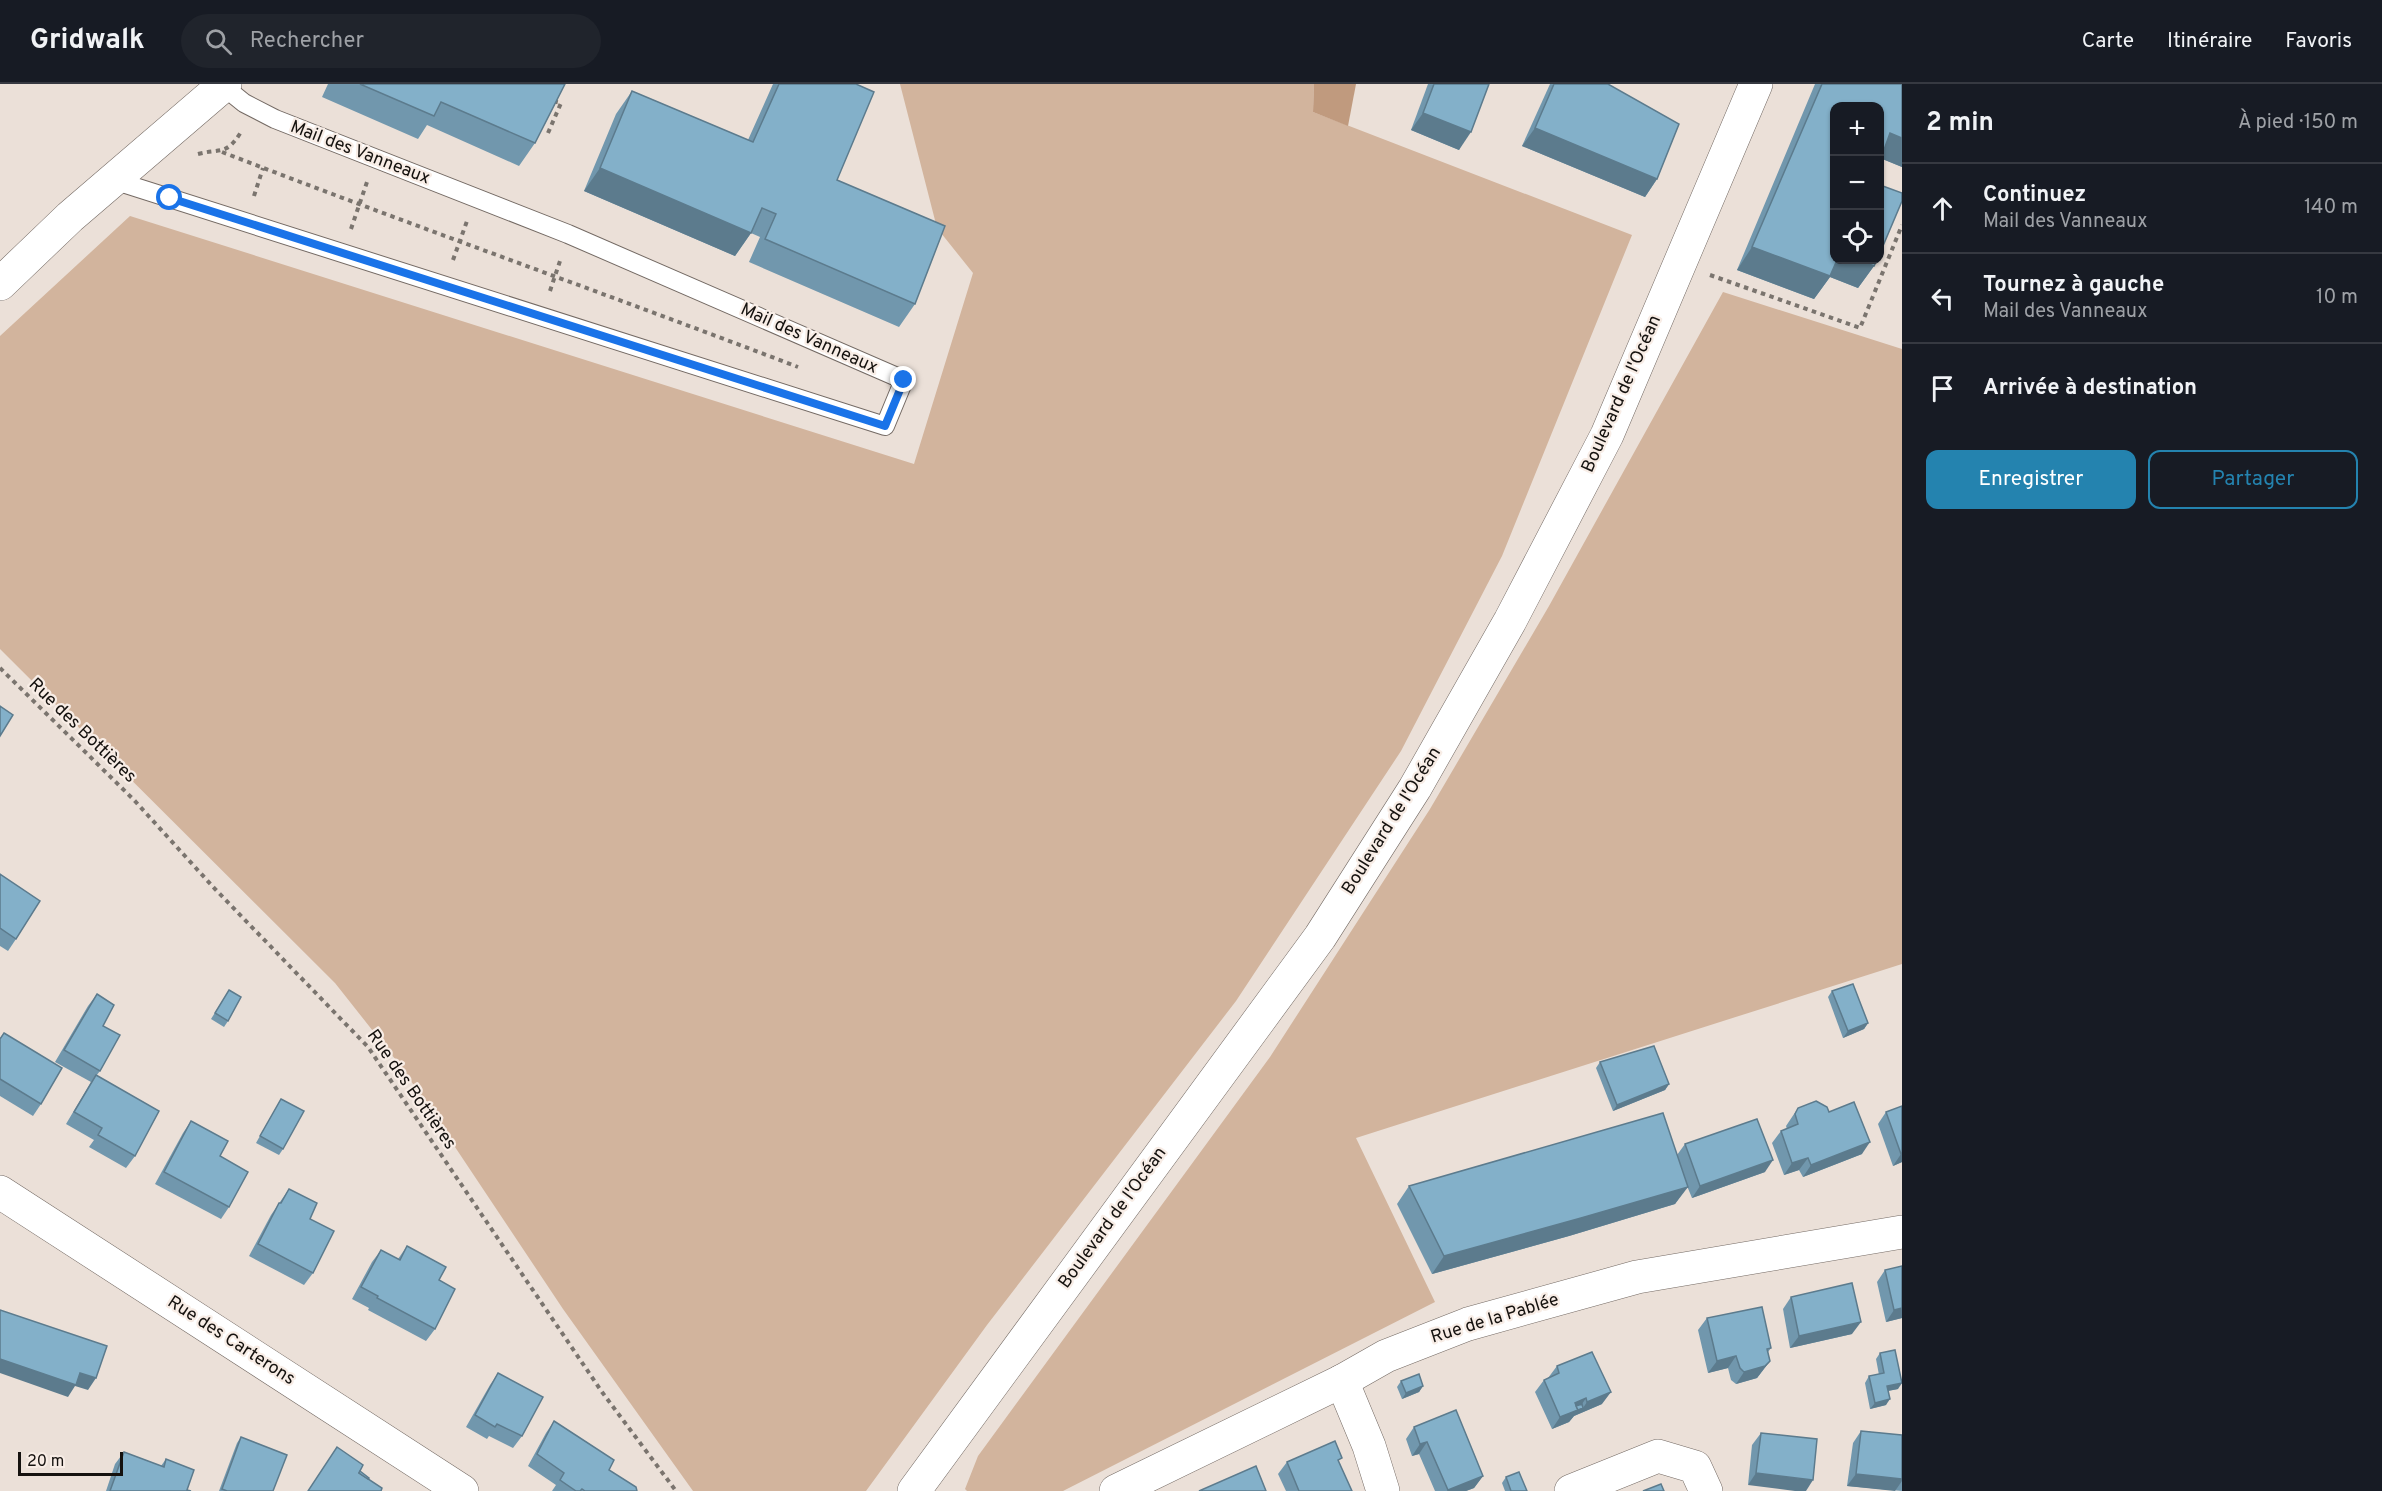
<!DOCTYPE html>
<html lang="fr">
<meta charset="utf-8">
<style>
body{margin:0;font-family:Overpass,sans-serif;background:#20242c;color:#f1f3f6}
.controls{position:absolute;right:18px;top:18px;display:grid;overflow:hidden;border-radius:12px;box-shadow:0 2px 4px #0004}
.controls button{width:54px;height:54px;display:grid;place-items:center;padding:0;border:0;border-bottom:2px solid #363941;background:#171b24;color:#f1f3f6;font:30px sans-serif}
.scale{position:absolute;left:18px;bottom:15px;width:105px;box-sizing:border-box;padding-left:6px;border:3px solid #15120f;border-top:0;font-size:16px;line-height:21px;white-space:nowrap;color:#15120f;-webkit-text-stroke:4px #f8ede6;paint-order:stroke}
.stop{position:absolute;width:18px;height:18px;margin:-14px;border:4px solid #1a73e8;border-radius:50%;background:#fff}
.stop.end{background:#1a73e8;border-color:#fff;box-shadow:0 2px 6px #0008}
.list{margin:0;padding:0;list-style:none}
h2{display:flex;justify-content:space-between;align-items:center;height:78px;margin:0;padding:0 24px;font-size:26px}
h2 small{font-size:20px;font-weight:400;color:#9ea1a6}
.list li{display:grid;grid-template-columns:39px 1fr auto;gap:18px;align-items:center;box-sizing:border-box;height:90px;padding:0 24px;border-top:2px solid #363941}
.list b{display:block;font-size:22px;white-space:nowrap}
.list p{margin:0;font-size:20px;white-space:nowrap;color:#9ea1a6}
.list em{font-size:20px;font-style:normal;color:#9ea1a6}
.actions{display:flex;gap:12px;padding:18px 24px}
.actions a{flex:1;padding:14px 0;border:2px solid #2483af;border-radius:12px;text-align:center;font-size:21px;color:#2483af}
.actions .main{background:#2483af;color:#fff}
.icon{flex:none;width:33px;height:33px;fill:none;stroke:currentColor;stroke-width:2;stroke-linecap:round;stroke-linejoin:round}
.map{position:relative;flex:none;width:1902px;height:1407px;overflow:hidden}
header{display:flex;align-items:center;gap:36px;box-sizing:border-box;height:84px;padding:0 30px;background:#171b24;border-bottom:2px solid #363941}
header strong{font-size:28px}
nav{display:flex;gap:33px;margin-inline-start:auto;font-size:21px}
.search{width:420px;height:54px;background:#20242c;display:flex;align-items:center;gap:15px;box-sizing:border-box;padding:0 21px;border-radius:33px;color:#9ea1a6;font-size:22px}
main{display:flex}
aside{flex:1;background:#171b24}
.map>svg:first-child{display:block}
</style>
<header>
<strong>Gridwalk</strong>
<div class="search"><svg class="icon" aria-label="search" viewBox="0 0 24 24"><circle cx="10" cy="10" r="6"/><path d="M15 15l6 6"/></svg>Rechercher</div>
<nav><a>Carte</a><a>Itinéraire</a><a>Favoris</a></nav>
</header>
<main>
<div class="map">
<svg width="1902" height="1407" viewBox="0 0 1902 1407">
<rect width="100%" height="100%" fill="#ebe0d8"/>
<!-- green -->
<g fill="#d2b49d">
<polygon points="900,0 1314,0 1313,28 1632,151 1502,472 1401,667 1236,917 987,1241 866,1407 693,1407 563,1225 403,985 335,899 0,565 0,252 130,132 914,380 973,189 937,144"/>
<polygon points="1723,208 1902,265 1902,880 1356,1054 1435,1218 1063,1407 967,1407 965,1405 978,1372 1270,973 1430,725 1549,522"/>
</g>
<!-- forest -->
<polygon fill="#c09a7e" points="1314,0 1356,0 1348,42 1313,28"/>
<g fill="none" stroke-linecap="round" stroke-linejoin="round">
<defs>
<polyline id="service" points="113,96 885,342 904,296 568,150 275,35 244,19 223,2"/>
<g id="minor">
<polyline points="0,200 70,133 225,0"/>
<polyline points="0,1108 462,1407"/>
<polyline points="1342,1297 1369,1362 1383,1407"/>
<polyline points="1116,1407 1342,1297 1386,1272 1468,1240 1637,1193 1902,1148"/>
<polyline points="1571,1407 1658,1372 1695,1383 1706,1407"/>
</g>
<polyline id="secondary" points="914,1407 1320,853 1415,704 1510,537 1607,351 1756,0"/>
</defs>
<!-- service casing -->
<use href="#service" stroke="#746a64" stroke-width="20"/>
<!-- minor casing -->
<use href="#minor" stroke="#746a64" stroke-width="34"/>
<!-- secondary casing -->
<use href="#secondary" stroke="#746a64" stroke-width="34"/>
<!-- path -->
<g stroke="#7a746e" stroke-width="4" stroke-dasharray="4.5 4.5" stroke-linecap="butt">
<polyline points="548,49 561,19 552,17"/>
<path d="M222 68C413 142 607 210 798 283"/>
<path d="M198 70C221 64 226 72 241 48"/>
<polyline points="254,112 263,84"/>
<polyline points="351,145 367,98"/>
<polyline points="453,176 467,137"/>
<polyline points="1710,191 1860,244 1902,141"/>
<polyline points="550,207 560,177"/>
<polyline points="0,584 134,716 215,805 368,963 602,1308 676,1407"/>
</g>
<!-- service -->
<use href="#service" stroke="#fff" stroke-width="18"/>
<!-- minor -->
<use href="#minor" stroke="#fff" stroke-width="33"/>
<!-- secondary -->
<use href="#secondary" stroke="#fff" stroke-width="33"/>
</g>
<!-- wall -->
<g fill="#7197ad">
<polygon points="328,0 565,0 535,59 519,82 427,41 418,55 322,13"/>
<polygon points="773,0 856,0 837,96 915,220 899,243 749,178 760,153 751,149 735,172 584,107 616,30 632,7 748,56"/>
<polygon points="1428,0 1489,0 1459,66 1411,46"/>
<polygon points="1550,0 1608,0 1657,95 1645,113 1522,62"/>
<polygon points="1815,0 1902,0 1902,83 1880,74 1834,22 1874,182 1858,204 1830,193 1814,215 1737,186"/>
<polygon points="0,790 16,855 8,867 0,862"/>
<polygon points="229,906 228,937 224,943 211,935"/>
<polygon points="1832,907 1868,939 1864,945 1843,954 1828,913"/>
<polygon points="97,910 103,942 100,987 96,992 135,1072 126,1084 89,1063 94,1056 66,1040 91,998 55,978 88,922"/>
<polygon points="4,949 41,1020 33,1032 0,1012 0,954"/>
<polygon points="1600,978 1669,1000 1665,1006 1613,1027 1596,984"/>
<polygon points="281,1015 283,1065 279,1071 256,1059"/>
<polygon points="1902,1022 1902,1078 1893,1082 1878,1040 1886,1028"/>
<polygon points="1798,1024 1829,1028 1862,1070 1803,1093 1799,1086 1784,1091 1772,1059 1781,1047 1787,1045 1786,1042"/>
<polygon points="191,1037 220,1072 229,1123 221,1135 155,1100 183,1049"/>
<polygon points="1685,1060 1765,1088 1692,1114 1687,1102 1675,1120 1569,1152 1432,1190 1397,1120 1409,1102 1677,1071"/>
<polygon points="289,1105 310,1135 313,1189 304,1201 249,1172 271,1131"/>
<polygon points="407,1162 439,1196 435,1245 426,1257 368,1226 369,1224 352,1215 372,1178 381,1166 398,1175"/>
<polygon points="1885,1186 1902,1234 1886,1238 1877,1198"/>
<polygon points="1791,1213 1852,1250 1790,1264 1783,1225"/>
<polygon points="1707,1234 1771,1264 1768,1268 1770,1277 1757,1294 1736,1300 1731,1296 1728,1284 1708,1289 1698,1246"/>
<polygon points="1880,1269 1898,1305 1888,1307 1886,1321 1870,1325 1865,1299 1869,1292 1879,1291 1876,1275"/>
<polygon points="1557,1282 1602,1320 1574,1332 1569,1338 1552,1345 1535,1308 1544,1296 1548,1294"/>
<polygon points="498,1289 522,1352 513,1364 489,1352 487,1355 466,1343 490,1301"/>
<polygon points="1401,1297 1423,1302 1419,1308 1402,1315 1397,1303"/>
<polygon points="554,1337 609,1386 637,1407 552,1407 556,1401 528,1382 546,1349"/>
<polygon points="1414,1343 1483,1392 1474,1404 1466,1407 1435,1407 1419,1370 1412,1372 1406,1355"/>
<polygon points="1861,1347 1902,1351 1902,1407 1847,1402 1853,1359"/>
<polygon points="1761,1349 1817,1355 1748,1401 1752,1361"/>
<polygon points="241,1353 273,1407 219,1407 237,1359"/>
<polygon points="124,1368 161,1382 166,1375 187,1406 191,1407 106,1407 115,1380"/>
<polygon points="1287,1378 1352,1407 1286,1407 1278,1390"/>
<polygon points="1506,1393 1527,1407 1505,1407 1502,1399"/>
</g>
<!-- shaded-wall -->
<g fill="#5c7b8d">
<polygon points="1423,29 1471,48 1459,66 1411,46"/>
<polygon points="1535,44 1657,95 1645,113 1522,62"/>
<polygon points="1890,49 1902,54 1902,83 1880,74"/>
<polygon points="600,84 751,149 735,172 584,107"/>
<polygon points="1752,163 1834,175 1859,176 1874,182 1858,204 1830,193 1814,215 1737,186"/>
<polygon points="1868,939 1864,945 1843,954 1848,947"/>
<polygon points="1669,1000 1665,1006 1613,1027 1617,1021"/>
<polygon points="1870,1058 1862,1070 1803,1093 1811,1081"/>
<polygon points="1901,1070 1902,1070 1902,1078 1893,1082"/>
<polygon points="1808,1074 1799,1086 1784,1091 1792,1079"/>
<polygon points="1773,1076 1765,1088 1692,1114 1700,1102"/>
<polygon points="1688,1103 1675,1120 1569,1152 1432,1190 1444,1172"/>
<polygon points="1902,1224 1902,1234 1886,1238 1894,1226"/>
<polygon points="1861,1238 1852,1250 1790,1264 1799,1252"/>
<polygon points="1736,1272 1728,1284 1708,1289 1717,1277"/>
<polygon points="0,1275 80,1289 96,1294 88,1306 75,1302 68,1313 0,1289"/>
<polygon points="1770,1277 1757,1294 1736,1300 1744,1288"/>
<polygon points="1902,1299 1898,1305 1882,1308 1887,1302"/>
<polygon points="1423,1302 1419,1308 1402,1315 1406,1309"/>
<polygon points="1611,1308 1602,1320 1574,1332 1569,1338 1552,1345 1560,1333 1575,1319 1586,1314 1578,1326 1583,1324 1587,1318"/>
<polygon points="1890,1315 1886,1321 1870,1325 1875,1319"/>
<polygon points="1427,1358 1419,1370 1412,1372 1420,1360"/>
<polygon points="1756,1389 1813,1396 1806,1407 1795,1407 1748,1401"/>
<polygon points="1856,1390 1902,1395 1902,1397 1895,1407 1847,1402"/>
<polygon points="1483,1392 1474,1404 1466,1407 1447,1407 1448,1406"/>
</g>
<!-- building -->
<g fill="#83b0c9" stroke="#5c7b8d" stroke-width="1.5">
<polygon points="360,0 565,0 535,59 441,18 434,32"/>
<polygon points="779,0 856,0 874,8 837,96 945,142 915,220 765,155 776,130 762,124 751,149 600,84 632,7 753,58"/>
<polygon points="1434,0 1489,0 1471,48 1423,29"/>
<polygon points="1554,0 1608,0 1679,40 1657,95 1535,44"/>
<polygon points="1822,0 1902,0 1902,54 1890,49 1880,77 1880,22 1834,22 1834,176 1837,176 1830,192 1752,163"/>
<polygon points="1880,101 1902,109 1902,117 1880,169"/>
<polygon points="1859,176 1877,176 1874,182"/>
<polygon points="0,622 13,631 0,652"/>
<polygon points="0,790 40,817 16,855 0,844"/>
<polygon points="1853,900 1868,939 1848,947 1832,907"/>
<polygon points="229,906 241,913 228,937 215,929"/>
<polygon points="97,910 114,921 103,942 120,951 100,987 64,966"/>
<polygon points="4,949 62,984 41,1020 0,995 0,955"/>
<polygon points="1654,962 1669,1000 1617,1021 1600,978"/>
<polygon points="96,991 159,1027 135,1072 98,1051 102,1044 74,1028"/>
<polygon points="281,1015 304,1027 283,1065 260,1052"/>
<polygon points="1816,1017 1827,1023 1829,1028 1854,1018 1870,1058 1811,1081 1808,1074 1792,1079 1781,1047 1798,1040 1795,1030 1798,1024"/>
<polygon points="1902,1022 1902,1070 1901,1070 1886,1028"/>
<polygon points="1663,1029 1688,1103 1581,1134 1444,1172 1409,1102"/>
<polygon points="1757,1035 1773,1076 1700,1102 1685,1060"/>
<polygon points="191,1037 228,1057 220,1072 248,1088 229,1123 164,1088"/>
<polygon points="289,1105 317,1119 310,1135 334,1147 313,1189 258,1160 279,1119 281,1119"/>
<polygon points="407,1162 446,1183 439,1196 455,1205 435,1245 377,1214 378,1212 361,1203 381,1166 400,1176"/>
<polygon points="1902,1182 1902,1224 1894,1226 1885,1186"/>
<polygon points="1852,1199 1861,1238 1799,1252 1791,1213"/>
<polygon points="1762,1223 1771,1264 1767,1265 1770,1277 1765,1282 1744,1288 1740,1284 1736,1272 1717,1277 1707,1234"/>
<polygon points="0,1226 107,1262 96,1294 80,1289 76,1301 0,1275"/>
<polygon points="1895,1266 1902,1299 1887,1302 1890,1315 1875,1319 1869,1292 1884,1289 1880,1269"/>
<polygon points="1592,1268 1611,1308 1587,1318 1586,1314 1575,1319 1578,1326 1560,1333 1544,1296 1559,1289 1557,1282"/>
<polygon points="498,1289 543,1313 522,1352 497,1340 495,1343 475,1331"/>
<polygon points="1419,1290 1423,1302 1406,1309 1401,1297"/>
<polygon points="1582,1320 1583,1324 1578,1326 1576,1322"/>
<polygon points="1456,1326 1483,1392 1448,1406 1427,1358 1420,1360 1414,1343"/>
<polygon points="554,1337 614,1376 609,1386 636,1403 637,1407 585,1407 582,1405 580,1407 576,1407 560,1396 564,1389 537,1370"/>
<polygon points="1861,1347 1902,1351 1902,1395 1856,1390"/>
<polygon points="1761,1349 1817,1355 1813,1396 1756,1389"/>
<polygon points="241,1353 287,1371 273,1407 227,1407 222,1405"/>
<polygon points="1335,1357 1342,1374 1338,1376 1352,1407 1299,1407 1287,1378"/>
<polygon points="337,1363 363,1381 359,1389 382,1404 381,1407 308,1407"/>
<polygon points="124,1368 164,1383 166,1375 194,1386 187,1406 191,1407 110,1407"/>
<polygon points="1256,1382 1266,1407 1199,1407"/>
<polygon points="360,1387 369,1394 368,1395 359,1389"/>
<polygon points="1519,1388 1527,1407 1511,1407 1506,1393"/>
<polygon points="1661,1400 1664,1407 1643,1407"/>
</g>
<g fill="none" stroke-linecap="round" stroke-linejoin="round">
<!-- route -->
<polyline stroke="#1a73e8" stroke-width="8" points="170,114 885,342 904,296"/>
</g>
<g text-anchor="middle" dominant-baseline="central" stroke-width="4.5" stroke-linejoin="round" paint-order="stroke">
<!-- street labels -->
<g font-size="18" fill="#15120f" stroke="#f8ede6">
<text transform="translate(360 69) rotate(21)">Mail des Vanneaux</text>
<text transform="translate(809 255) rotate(24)">Mail des Vanneaux</text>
<text transform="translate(1622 310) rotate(-66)">Boulevard de l'Océan</text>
<text transform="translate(82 647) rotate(44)">Rue des Bottières</text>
<text transform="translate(1392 737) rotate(-58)">Boulevard de l'Océan</text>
<text transform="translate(411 1006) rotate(55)">Rue des Bottières</text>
<text transform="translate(1113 1134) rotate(-54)">Boulevard de l'Océan</text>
<text transform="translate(1495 1235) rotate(-17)">Rue de la Pablée</text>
<text transform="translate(231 1257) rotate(33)">Rue des Carterons</text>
</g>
</g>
</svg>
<div class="controls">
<button>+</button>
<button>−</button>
<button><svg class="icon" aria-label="locate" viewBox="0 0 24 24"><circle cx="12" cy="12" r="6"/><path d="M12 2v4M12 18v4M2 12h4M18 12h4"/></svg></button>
</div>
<div class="scale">20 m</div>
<div class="stop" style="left:170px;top:114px"></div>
<div class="stop end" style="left:904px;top:296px"></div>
</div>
<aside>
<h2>2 min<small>À pied · 150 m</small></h2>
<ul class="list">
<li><svg class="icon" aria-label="ahead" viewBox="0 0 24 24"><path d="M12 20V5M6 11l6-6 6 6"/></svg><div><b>Continuez</b><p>Mail des Vanneaux</p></div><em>140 m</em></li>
<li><svg class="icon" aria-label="left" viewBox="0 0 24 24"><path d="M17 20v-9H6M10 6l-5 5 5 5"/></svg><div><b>Tournez à gauche</b><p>Mail des Vanneaux</p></div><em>10 m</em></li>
<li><svg class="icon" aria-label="arrive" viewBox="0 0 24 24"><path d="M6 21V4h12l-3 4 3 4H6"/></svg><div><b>Arrivée à destination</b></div></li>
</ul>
<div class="actions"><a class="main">Enregistrer</a><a>Partager</a></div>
</aside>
</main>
